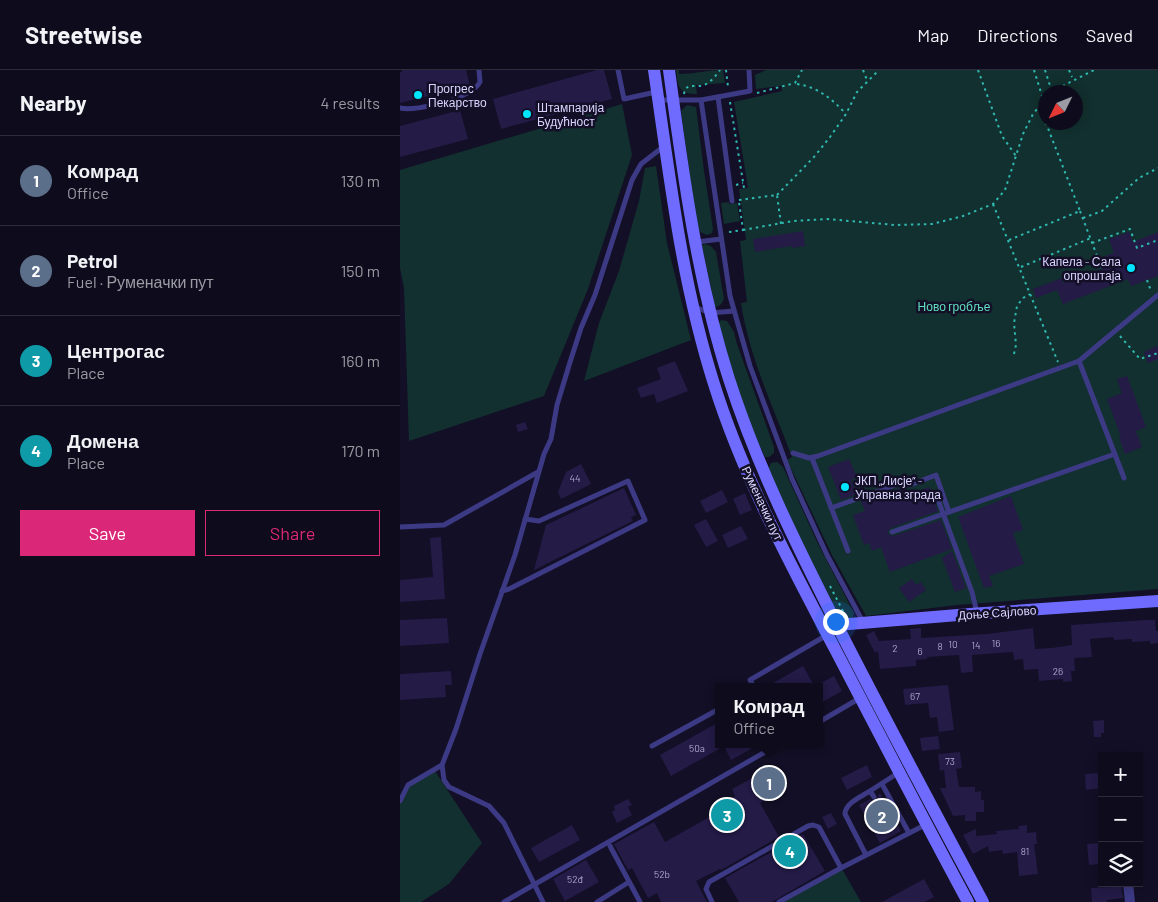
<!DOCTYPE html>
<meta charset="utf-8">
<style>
body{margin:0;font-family:Barlow,sans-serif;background:#171425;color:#f1f3f6}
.controls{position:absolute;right:15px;bottom:15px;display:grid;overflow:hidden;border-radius:0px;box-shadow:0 2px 12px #0003}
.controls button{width:45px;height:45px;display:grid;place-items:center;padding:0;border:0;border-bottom:1px solid #2e2b3b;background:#0e0b1c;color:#f1f3f6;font:25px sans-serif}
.compass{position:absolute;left:638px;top:15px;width:45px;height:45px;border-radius:50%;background:#0e0b1c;box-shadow:0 2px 12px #0003;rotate:227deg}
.you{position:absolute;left:435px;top:551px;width:18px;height:18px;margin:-12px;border:4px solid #fff;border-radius:50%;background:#1a73e8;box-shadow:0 0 0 8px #1a73e833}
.badge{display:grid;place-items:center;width:32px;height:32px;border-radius:50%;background:#db2777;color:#fff;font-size:16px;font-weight:700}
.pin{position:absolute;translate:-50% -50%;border:2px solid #fff;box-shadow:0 1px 5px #0006}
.popup{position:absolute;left:315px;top:613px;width:108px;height:65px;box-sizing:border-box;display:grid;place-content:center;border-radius:0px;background:#0e0b1c;filter:drop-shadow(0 1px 4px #0005);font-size:16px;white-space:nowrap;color:#9b9ba3}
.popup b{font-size:19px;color:#f1f3f6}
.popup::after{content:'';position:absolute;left:50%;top:100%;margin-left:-10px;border:10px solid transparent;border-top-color:#0e0b1c}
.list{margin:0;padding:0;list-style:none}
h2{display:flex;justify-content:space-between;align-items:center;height:65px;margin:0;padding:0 20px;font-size:21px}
h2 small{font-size:16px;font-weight:400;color:#9b9ba3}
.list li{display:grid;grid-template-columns:32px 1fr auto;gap:15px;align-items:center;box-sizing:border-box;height:90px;padding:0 20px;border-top:1px solid #2e2b3b}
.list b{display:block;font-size:19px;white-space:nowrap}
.list p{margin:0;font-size:16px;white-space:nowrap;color:#9b9ba3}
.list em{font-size:16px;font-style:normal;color:#9b9ba3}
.actions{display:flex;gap:10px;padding:15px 20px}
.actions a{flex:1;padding:11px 0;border:1px solid #db2777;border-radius:0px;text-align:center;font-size:18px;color:#db2777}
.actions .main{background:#db2777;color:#fff}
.icon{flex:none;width:28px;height:28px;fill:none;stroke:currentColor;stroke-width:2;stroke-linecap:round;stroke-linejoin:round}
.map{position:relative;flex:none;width:758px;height:832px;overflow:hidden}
header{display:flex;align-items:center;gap:30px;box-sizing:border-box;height:70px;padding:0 25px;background:#0e0b1c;border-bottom:1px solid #2e2b3b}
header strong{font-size:24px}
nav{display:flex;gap:28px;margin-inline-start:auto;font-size:18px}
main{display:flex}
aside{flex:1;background:#0e0b1c}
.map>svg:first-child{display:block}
</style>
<header>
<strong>Streetwise</strong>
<nav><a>Map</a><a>Directions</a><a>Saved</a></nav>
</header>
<main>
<aside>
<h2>Nearby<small>4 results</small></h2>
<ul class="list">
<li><span class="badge" style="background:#5c6f8a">1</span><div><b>Комрад</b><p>Office</p></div><em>130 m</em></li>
<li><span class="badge" style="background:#5c6f8a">2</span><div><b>Petrol</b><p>Fuel · Руменачки пут</p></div><em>150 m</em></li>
<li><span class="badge" style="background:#0f9aa8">3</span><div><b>Центрогас</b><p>Place</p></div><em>160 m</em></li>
<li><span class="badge" style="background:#0f9aa8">4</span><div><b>Домена</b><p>Place</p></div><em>170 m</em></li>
</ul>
<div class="actions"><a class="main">Save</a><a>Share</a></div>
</aside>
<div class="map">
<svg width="758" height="832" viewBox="0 0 758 832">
<rect width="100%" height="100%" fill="#130f26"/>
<!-- green -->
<g fill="#12302f" fill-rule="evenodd">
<path d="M276 0H279V4C294 4 308 0 323 0L325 13 296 15 297 24C278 24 278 16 276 0Z"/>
<path d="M366 0H758V519L557 535 466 546 432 485 387 390 392 387C373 337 349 286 341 233L347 232 340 171 346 170 339 119 348 118 334 32 382 21 381 16 356 19 355 5ZM646 22H676V52H646Z"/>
<polygon points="222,34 232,85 188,219 144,326 9,371 4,218 0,198 0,100"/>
<polygon points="287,35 296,37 304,101 313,159 312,163 307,165 300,162 296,151 281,41"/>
<polygon points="256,96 267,173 291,270 184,311 199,253 219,201 239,131 245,98"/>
<polygon points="329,132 329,134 337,133 340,151 324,154 321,133"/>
<path d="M305 174 311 176 316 182 324 229C322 234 320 236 315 237L302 175Z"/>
<polygon points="321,250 327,251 334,262 337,274 374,377 374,383 369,387 365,387 347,348 318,254"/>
<polygon points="377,392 383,397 418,474 454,543 452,549 441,549 440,547 410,491 368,400 371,393"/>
<polygon points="35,701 82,773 49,814 21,832 0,832 0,727 10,712"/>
<polygon points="442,799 461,832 384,832"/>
</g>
<!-- building -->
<g fill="#241b47">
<polygon points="2,0 66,0 70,16 0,33 0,2 2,2"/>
<polygon points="197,0 204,0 212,29 101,59 93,29"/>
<polygon points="60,40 68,69 0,87 0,56"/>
<polygon points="403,161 405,176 392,178 392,176 355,182 353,169"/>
<polygon points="729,162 733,172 758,162 758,206 731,216 728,209 663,234 657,220 636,228 633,219 662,208 663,213 707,197 703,187 714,183 709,169"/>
<polygon points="758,276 758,289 748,293 744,282"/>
<polygon points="275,291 288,321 257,333 254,324 241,328 237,318 261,309 257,298"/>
<polygon points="727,306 746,357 736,361 742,377 725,384 719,367 721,367 707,329 722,323 717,309"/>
<polygon points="125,352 128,359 118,362 116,355"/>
<polygon points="449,389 457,407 451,410 457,424 441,430 428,397"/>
<polygon points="181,394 191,414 161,429 158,422 166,402"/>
<polygon points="529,417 538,441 491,458 488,461 488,464 493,466 541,450 552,479 490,502 481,477 472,481 469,473 464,475 453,445 465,441 461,432 501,418 505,418 506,422 514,419 515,422"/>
<polygon points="224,418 236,445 231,447 233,451 134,500 146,455"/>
<polygon points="322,420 328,432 306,443 300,431"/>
<polygon points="345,423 352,440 340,445 333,429"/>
<polygon points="611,426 623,460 613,463 624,494 589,506 593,516 584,518 558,447"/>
<polygon points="306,449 318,471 306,477 294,455"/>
<polygon points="341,456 348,469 328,478 322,465"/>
<polygon points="41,467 45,529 0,532 0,510 33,507 30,468"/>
<polygon points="552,481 566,518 555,522 542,488"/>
<polygon points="512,509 516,515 521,512 526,520 509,532 499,518"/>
<polygon points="47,548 49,573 0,576 0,550"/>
<polygon points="746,550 755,550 756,561 758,561 758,573 750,574 750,571 732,572 732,569 714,570 713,567 690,569 692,587 674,588 675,601 671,601 672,611 663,612 663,609 639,611 638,599 624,600 623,589 614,590 613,582 572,585 573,602 561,603 559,585 527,587 527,589 516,590 516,596 480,599 478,581 475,583 466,565 474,561 479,571 511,569 510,559 521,558 521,568 587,564 633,558 635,579 652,578 672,575 671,555"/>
<polygon points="403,596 415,617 366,617"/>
<polygon points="51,601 52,615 45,615 46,627 0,630 0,604"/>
<polygon points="434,606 442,621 419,634 419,614"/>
<polygon points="548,615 554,660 539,662 537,647 530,648 528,633 505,635 503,619"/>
<polygon points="704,650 704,663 701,663 701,667 694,667 693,651"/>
<polygon points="319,652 319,679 271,706 260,685"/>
<polygon points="538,666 540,679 522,681 520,668"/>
<polygon points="323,674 348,674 351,679 331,690"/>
<polygon points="560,682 562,698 556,699 559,717 575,717 575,722 581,721 581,730 584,730 584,742 576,742 576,751 565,751 565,745 553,746 540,718 546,718 544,700 540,701 538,684"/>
<polygon points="467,695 472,707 447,720 441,708"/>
<polygon points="371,698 383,721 360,733 379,767 321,800 320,799 296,811 307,832 261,832 257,823 248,828 232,798 228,800 214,774 254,752 265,772 327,737 324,732 335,726 332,719"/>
<polygon points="702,703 702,718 686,720 685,704"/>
<polygon points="480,723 501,761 480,773 459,735 470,729 473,731 476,731 478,728 478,725"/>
<polygon points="228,729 232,735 228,737 232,745 217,753 212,742 215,740 214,736"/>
<polygon points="431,743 437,754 428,759 422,747"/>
<polygon points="172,755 180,770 139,792 131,778"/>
<polygon points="627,755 627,763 636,762 637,774 634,774 638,804 619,806 617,782 603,784 602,780 589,782 588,776 573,784 563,765 576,759 576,766 597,764 596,761 619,759 618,756"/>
<polygon points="403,764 425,801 372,832 339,832 325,808"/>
<polygon points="702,773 701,794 689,795 687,774"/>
<polygon points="186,790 199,812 165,831 153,809"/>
<polygon points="524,809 534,827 524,832 482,832"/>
<polygon points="709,813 721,813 723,828 707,830 707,832 692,832 691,818 710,817"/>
</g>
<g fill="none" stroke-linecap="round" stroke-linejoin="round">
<!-- path -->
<g stroke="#2fb8b0" stroke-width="2" stroke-dasharray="2.5 4" stroke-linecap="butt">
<polyline points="326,0 328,17"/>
<polyline points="463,0 467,10"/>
<polyline points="578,0 602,66 616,86"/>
<polyline points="634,0 643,29"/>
<polyline points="645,0 652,22"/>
<polyline points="669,0 672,7"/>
<path d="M397 14C418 17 432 29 446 44"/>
<polyline points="651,22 694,0"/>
<polyline points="357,23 395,13 402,0"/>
<path d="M284 24 285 19C290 15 291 16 297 16 307 17 314 8 320 0"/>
<polyline points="330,32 344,118"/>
<polyline points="336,115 343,113"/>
<polyline points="377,125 414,87 430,67 446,44 457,22 479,0"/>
<polyline points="339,130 377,125 381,154"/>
<polyline points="593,134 658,292"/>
<polyline points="680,141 702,199"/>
<polyline points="683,148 702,141 739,108 758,98"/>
<polyline points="343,160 393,151 427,149 495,155 532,154 563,146 593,134 605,120 623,64 633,44 646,28"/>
<polyline points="329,162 343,160 339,132"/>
<polyline points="609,170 680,141 639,35"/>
<polyline points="692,173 730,159 737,178 758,170"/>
<polyline points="621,197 691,168"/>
<polyline points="747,210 751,221"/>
<polyline points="720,266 740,289 758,283"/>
<polyline points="614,284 616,275 614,253 617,236 623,228 630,224"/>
<polyline points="430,516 445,545"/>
</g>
<!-- lane -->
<g stroke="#3d3a85" stroke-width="5">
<polyline points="218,0 224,29 256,22"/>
<polyline points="318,27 332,131"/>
<polyline points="259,30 301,30 350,21 349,0"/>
<polyline points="301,30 330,226 350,296 392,409 427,485 463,552"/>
<path d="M0 38C17 42 72 28 80 12L79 0"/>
<polyline points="297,172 321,169"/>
<polyline points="295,237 310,243 334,241"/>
<polyline points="679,291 724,408"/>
<polyline points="393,383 409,388 418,386 679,291 758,225"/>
<polyline points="412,388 448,481"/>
<polyline points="537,427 572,522 577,543"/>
<polyline points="431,438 501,413 510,415 536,405 549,442"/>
<polyline points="0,457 44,455 138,402"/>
<polyline points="492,462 715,384"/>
<polyline points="102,521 109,519 245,450 228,411 139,451 125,449"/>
<polyline points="354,617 350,610 427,565"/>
<polyline points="419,652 460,628"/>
<polyline points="252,676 319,639"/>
<polyline points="42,695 44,710 49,717 89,736 104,753 143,832"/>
<polyline points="482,714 509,763"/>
<polyline points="474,727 470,721 498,703"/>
<polyline points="0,731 8,715 42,695 56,659 80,584 115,485 144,384 151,369 157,335 171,289 181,258 195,225 232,110 241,94 263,77"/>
<polyline points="210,776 240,832"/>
<path d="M466 785 445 744C445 733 461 727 470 721"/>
<polyline points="104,832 379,674"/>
<polyline points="197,832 229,812"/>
<polyline points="312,832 306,819 309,812 408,756 413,755 419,757 441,798 525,755"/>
<polyline points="379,832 441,798"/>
</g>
<!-- street -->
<polyline stroke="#3d3a85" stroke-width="10" points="728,813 730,832"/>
<!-- secondary -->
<g stroke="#6f6bff" stroke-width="12">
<path d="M254 0C270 108 281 210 314 314 343 407 391 495 436 581 480 665 523 749 568 832"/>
<path d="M269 0C283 104 297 209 329 309 357 396 397 476 438 557 485 649 534 741 583 832"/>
<polyline points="437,555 570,544 758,531"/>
</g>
</g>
<!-- markers -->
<g fill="#00e5ff" stroke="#130f26" stroke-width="2">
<circle cx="18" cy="25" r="5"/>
<circle cx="127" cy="44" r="5"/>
<circle cx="731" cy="198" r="5"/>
<circle cx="445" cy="417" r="5"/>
</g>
<g text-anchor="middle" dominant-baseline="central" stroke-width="5" stroke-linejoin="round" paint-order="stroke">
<!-- number labels -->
<g font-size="10" fill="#aca6d1">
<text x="175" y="408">44</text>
<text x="596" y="573">16</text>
<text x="553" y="574">10</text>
<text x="576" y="575">14</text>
<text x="540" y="576">8</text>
<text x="495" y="578">2</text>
<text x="520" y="581">6</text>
<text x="658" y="601">26</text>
<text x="515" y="626">67</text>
<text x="297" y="678">50a</text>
<text x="550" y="691">73</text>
<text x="625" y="781">81</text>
<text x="262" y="804">52b</text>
<text x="175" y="809">52đ</text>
</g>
<!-- poi labels -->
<g font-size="12" fill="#d9d4ff" stroke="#130f26" text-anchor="start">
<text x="28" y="18">Прогрес<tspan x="28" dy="14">Пекарство</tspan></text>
<text x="137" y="37">Штампарија<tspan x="137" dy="14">Будућност</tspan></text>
<text x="721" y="191" text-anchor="end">Капела - Сала<tspan x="721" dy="14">опроштаја</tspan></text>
<text x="455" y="410">ЈКП „Лисје” -<tspan x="455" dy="14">Управна зграда</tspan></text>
</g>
<!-- park labels -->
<g font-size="12" fill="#5fe0c0" stroke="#130f26">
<text x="554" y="236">Ново гробље</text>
</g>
<!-- street labels -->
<g font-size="12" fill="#d9d4ff" stroke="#130f26">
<text transform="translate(363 433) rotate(65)">Руменачки пут</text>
<text transform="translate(597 542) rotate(-4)">Доње Сајлово</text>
</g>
</g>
</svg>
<div class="controls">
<button>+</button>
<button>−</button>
<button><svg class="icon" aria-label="layers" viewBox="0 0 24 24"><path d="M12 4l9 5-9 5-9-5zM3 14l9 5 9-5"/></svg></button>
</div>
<svg class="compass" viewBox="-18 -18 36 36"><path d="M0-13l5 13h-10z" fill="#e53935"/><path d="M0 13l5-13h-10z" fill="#9b9ba3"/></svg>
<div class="you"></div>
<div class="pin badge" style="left:369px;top:713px;background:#5c6f8a">1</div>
<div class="popup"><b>Комрад</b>Office</div>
<div class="pin badge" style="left:482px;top:746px;background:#5c6f8a">2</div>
<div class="pin badge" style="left:327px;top:745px;background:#0f9aa8">3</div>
<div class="pin badge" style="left:390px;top:781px;background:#0f9aa8">4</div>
</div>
</main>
